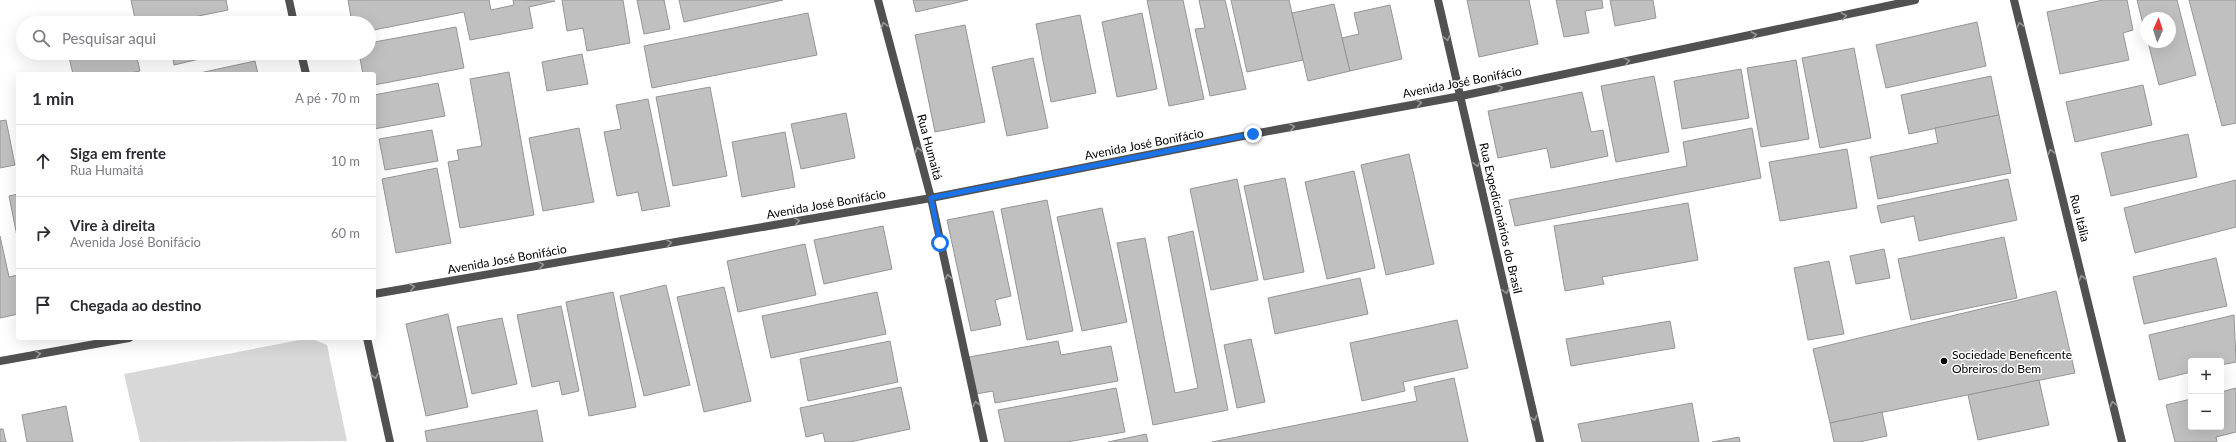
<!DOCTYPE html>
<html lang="pt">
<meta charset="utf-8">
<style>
body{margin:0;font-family:Lato,sans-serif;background:#f7f7f7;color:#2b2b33}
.controls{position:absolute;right:12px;bottom:12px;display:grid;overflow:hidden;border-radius:4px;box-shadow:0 4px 16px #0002}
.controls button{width:36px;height:36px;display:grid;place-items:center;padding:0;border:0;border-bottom:1px solid #e1e1e2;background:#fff;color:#2b2b33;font:20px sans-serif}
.compass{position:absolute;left:2140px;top:12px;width:36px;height:36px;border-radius:50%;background:#fff;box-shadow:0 4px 16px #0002;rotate:3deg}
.stop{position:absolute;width:12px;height:12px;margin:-9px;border:3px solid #1a73e8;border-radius:50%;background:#fff}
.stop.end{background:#1a73e8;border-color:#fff;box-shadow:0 1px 4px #0008}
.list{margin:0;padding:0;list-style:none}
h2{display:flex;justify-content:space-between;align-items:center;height:52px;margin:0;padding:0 16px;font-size:17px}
h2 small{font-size:13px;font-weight:400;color:#7c7c81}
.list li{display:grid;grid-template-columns:26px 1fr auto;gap:12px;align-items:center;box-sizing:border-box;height:72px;padding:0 16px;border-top:1px solid #e1e1e2}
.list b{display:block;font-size:15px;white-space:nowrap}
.list p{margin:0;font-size:13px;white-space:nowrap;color:#7c7c81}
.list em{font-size:13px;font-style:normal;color:#7c7c81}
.icon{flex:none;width:22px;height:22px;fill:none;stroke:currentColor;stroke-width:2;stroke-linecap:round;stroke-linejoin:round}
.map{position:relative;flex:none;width:2236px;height:442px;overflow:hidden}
.search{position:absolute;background:#fff;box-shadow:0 4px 16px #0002;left:16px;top:16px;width:360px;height:44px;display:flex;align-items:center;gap:10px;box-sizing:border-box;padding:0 14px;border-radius:22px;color:#7c7c81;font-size:15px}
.panel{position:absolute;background:#fff;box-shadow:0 4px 16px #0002;left:16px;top:72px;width:360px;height:268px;border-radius:4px}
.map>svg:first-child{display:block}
</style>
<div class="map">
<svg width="2236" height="442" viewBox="0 0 2236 442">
<rect width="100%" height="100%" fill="#fff"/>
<!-- green -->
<polygon fill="#d8d8d8" points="310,338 327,345 347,441 140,442 124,374"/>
<!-- building -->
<g fill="#c0c0c0" stroke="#959595">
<polygon points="131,0 226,0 228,10 164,23 136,23"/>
<polygon points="348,0 489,0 491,10 514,5 513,0 555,1 529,7 533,28 470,40 464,12 369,31 369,23 352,23"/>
<polygon points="562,0 623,0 630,43 587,51 583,28 567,31"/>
<polygon points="637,0 664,0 670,29 644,34"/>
<polygon points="679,0 783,0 684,22"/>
<polygon points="913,0 968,0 916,12"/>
<polygon points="1147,0 1183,0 1204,99 1169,106"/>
<polygon points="1199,0 1225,0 1246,89 1210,96 1195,29 1205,28"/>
<polygon points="1231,0 1289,0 1303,60 1247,72"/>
<polygon points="1467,0 1529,0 1538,44 1479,57"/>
<polygon points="1556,0 1602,0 1603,8 1585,11 1589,33 1564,37"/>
<polygon points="1610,0 1653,0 1656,18 1615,26"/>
<polygon points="2103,0 2127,0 2133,30 2123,33 2129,60 2060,74 2047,12"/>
<polygon points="2137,0 2177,0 2196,75 2159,85 2148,42 2170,42 2170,18 2146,18 2146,36"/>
<polygon points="2189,0 2236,0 2236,123 2222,126"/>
<polygon points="1334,4 1350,71 1308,81 1292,13"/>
<polygon points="1390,5 1402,59 1350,71 1342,38 1359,34 1354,13"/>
<polygon points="808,13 817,55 652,88 644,46"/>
<polygon points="1142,13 1157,89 1117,97 1102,22"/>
<polygon points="1080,15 1096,93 1051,102 1036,24"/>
<polygon points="232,17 233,23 205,23"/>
<polygon points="1977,22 1986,66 1886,88 1876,45"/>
<polygon points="965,25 985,122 935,132 915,35"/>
<polygon points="456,27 464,68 374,85 374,74 363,74 359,53 369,53 369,43"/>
<polygon points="1854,48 1871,138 1820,148 1802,58"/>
<polygon points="68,53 136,53 140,71 125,74 73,74"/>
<polygon points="172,53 225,53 174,65"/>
<polygon points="582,54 588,84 547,91 542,62"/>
<polygon points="1033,58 1048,128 1007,136 992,67"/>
<polygon points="1796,60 1809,139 1761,147 1747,68"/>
<polygon points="255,61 258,74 195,74"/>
<polygon points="1741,69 1749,118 1682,129 1674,81"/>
<polygon points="509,72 534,215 460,228 448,162 459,160 457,150 482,146 470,79"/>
<polygon points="1654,76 1669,152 1616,162 1601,86"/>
<polygon points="1991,76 1999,115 1909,134 1901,95"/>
<polygon points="438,83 445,116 374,129 374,95"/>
<polygon points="2143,85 2152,125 2075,142 2066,102"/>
<polygon points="710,87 727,176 673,186 656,97"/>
<polygon points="1582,92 1591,132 1603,130 1608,156 1551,168 1547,148 1498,158 1488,111"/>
<polygon points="648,99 670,206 642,211 638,192 617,196 604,132 621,129 616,105"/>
<polygon points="846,113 855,158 801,169 791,124"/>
<polygon points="1999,115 2011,173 1878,199 1870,157 1938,143 1935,128"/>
<polygon points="6,120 15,165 0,168 0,121"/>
<polygon points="579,128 594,202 543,211 529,138"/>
<polygon points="1752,128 1761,178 1515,226 1509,200 1687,166 1683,142"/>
<polygon points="432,130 438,161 385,170 379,139"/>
<polygon points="785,132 795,187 742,197 732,142"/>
<polygon points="2188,134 2197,177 2111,196 2101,153"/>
<polygon points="1847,149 1857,208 1780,221 1769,162"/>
<polygon points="1409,154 1434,264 1386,275 1361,165"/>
<polygon points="437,168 451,243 396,253 382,179"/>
<polygon points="1354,171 1375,268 1327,279 1305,182"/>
<polygon points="1285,178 1304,272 1264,280 1244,186"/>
<polygon points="1237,179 1258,280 1211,290 1190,189"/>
<polygon points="2008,179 2017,220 1919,241 1914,216 1881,223 1877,206"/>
<polygon points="2236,180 2236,227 2135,253 2124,208"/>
<polygon points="18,194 18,241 9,196"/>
<polygon points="1047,200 1073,331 1027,340 1001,209"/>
<polygon points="1688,203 1698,260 1602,277 1604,284 1565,291 1554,226"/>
<polygon points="1102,208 1127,322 1082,331 1057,217"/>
<polygon points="993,211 1011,296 995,300 1001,325 971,331 947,220"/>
<polygon points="883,226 892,269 824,284 814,240"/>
<polygon points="1193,231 1228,410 1153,425 1117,243 1145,238 1175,393 1198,388 1168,237"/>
<polygon points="0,236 9,277 18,275 18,314 0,318"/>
<polygon points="2004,237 2017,298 1911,320 1898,259"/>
<polygon points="805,244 816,295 738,312 727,261"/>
<polygon points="1884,249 1890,278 1856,284 1850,256"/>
<polygon points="2216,258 2227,306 2144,324 2133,277"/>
<polygon points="1829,261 1844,334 1808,340 1794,268"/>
<polygon points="1360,278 1368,314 1275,334 1268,298"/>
<polygon points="666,285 690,385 644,396 620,296"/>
<polygon points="724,287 751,401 704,412 677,297"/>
<polygon points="2056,291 2075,373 1830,423 1813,349"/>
<polygon points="613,292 636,407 589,416 566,302"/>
<polygon points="877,292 886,334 771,358 762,316"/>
<polygon points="561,306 579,391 562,395 559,381 532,387 517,315"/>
<polygon points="448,314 468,407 426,416 406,324"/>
<polygon points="2234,315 2236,362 2221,365 2221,361 2191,361 2191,372 2159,380 2149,335"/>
<polygon points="502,318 517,384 472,394 457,327"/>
<polygon points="1457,320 1468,368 1403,382 1405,391 1362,401 1350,343"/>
<polygon points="1670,321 1675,348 1571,366 1566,339"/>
<polygon points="1251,339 1265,402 1237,408 1224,345"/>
<polygon points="890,341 898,382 808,401 800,359"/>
<polygon points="1058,341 1061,355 1111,346 1118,381 995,403 993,391 976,394 969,357"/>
<polygon points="1454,378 1468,442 1212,442 1417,401 1414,387"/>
<polygon points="2039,380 2049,425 1978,440 1968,395"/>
<polygon points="901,387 910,429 850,442 825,442 823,433 806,437 800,408"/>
<polygon points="1116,388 1125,432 1067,442 1005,442 998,410"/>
<polygon points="2236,388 2236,432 2216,437 2217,442 2175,442 2166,405 2191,399 2191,427 2221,427 2221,392"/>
<polygon points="1692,403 1699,442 1582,442 1578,424"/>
<polygon points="66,406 73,442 27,442 22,415"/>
<polygon points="537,410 543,442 427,442 425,431"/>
<polygon points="1882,412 1887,436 1859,442 1834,442 1830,423"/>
<polygon points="0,429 3,429 6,442 0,442"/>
<polygon points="1146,434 1148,442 1108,442"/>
<polygon points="1739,437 1740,442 1712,442"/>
</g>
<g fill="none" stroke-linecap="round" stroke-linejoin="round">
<!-- minor -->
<g stroke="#515151" stroke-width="8">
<polyline points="289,0 294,23"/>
<polyline points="878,0 931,198 984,442"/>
<polyline points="1438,0 1540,442"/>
<polyline points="301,53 306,74"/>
<polyline points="367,338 390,442"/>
</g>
<!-- tertiary -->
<g stroke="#515151" stroke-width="8">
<polyline points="2014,0 2122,442"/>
<polyline points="374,294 931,198 1253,134 1461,96 1915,0"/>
<polyline points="0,361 129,338"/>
</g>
</g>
<!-- one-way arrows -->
<defs><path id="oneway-chevron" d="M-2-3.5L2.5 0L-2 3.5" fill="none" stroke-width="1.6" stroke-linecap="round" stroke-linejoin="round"/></defs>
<g stroke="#979797">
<use href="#oneway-chevron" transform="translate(1844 16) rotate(-12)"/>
<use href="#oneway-chevron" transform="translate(884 25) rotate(-105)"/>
<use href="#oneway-chevron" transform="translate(2020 25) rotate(-104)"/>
<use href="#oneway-chevron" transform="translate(1754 35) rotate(-12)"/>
<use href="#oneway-chevron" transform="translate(1447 38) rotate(76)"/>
<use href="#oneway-chevron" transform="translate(1627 61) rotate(-12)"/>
<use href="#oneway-chevron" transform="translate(1500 88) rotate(-12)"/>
<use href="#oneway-chevron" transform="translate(1419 103) rotate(-10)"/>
<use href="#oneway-chevron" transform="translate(1292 127) rotate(-10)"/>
<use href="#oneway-chevron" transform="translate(918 150) rotate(-105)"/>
<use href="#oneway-chevron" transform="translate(2051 152) rotate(-104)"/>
<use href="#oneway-chevron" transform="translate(1477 164) rotate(77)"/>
<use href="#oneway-chevron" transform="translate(797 221) rotate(-10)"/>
<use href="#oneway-chevron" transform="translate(669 243) rotate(-10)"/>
<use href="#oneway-chevron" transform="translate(541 265) rotate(-10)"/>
<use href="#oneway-chevron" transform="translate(948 277) rotate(-102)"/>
<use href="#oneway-chevron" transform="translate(2082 278) rotate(-104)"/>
<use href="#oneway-chevron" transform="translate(412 287) rotate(-10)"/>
<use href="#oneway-chevron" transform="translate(1506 291) rotate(77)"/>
<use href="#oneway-chevron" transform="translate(38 354) rotate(-10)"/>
<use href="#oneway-chevron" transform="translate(375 376) rotate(78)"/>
<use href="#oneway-chevron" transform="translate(976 404) rotate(-102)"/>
<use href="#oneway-chevron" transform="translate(2113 404) rotate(-104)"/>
<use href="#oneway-chevron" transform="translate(1534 418) rotate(77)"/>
</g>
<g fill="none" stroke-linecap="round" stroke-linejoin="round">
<!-- route -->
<polyline stroke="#1a73e8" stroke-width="5" points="940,243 931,198 1253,134"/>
</g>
<!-- markers -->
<circle fill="#000" stroke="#fff" stroke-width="1.5" cx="1944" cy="361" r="4"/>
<g text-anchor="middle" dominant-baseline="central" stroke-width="3" stroke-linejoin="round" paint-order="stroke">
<!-- street labels -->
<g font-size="12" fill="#000" stroke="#fff">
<text transform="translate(1462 82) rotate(-11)">Avenida José Bonifácio</text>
<text transform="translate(1144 144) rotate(-11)">Avenida José Bonifácio</text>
<text transform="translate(930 147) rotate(75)">Rua Humaitá</text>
<text transform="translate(826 204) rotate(-10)">Avenida José Bonifácio</text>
<text transform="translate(1501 218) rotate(77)">Rua Expedicionários do Brasil</text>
<text transform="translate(2080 218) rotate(76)">Rua Itália</text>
<text transform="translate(507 259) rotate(-10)">Avenida José Bonifácio</text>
</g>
<!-- poi labels -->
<g font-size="12" fill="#000" stroke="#fff" text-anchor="start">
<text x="1952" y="354">Sociedade Beneficente<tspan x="1952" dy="14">Obreiros do Bem</tspan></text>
</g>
</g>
</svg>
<div class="controls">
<button>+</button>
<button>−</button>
</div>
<svg class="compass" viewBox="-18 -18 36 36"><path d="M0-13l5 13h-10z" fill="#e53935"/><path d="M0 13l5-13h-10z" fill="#7c7c81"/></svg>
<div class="stop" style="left:940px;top:243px"></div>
<div class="stop end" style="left:1253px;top:134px"></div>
<div class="search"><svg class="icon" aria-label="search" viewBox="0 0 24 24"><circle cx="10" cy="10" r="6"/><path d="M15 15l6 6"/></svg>Pesquisar aqui</div>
<section class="panel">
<h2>1 min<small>A pé · 70 m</small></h2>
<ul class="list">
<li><svg class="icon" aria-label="ahead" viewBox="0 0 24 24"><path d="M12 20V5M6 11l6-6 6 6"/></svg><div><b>Siga em frente</b><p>Rua Humaitá</p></div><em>10 m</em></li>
<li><svg class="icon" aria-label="right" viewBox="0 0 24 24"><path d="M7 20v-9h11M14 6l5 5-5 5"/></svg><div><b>Vire à direita</b><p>Avenida José Bonifácio</p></div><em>60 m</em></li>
<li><svg class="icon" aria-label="arrive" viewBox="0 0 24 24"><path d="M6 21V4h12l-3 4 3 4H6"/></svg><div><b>Chegada ao destino</b></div></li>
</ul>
</section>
</div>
